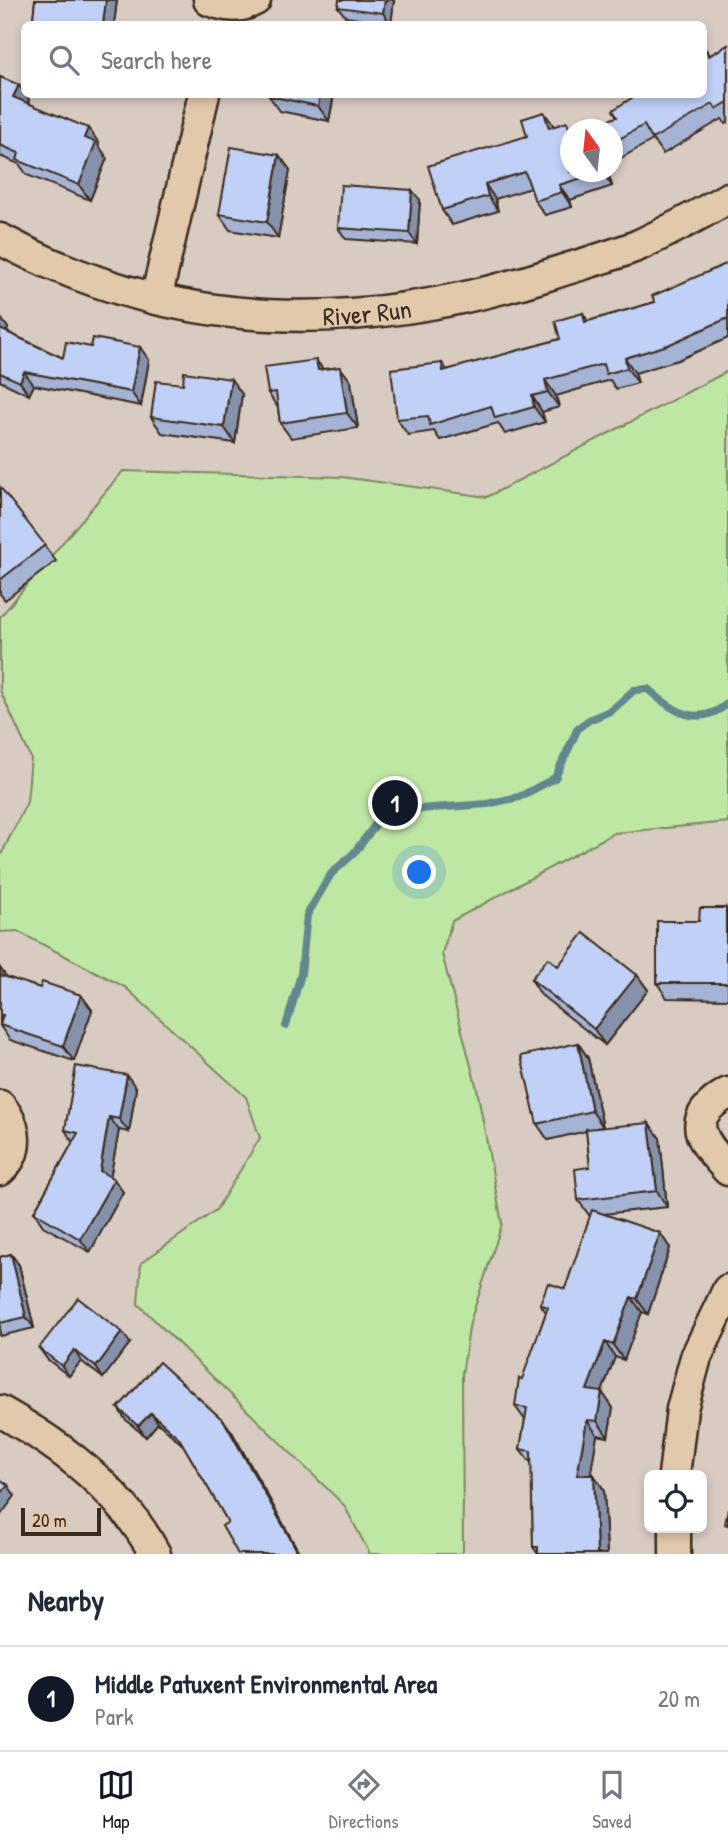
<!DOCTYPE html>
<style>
body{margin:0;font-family:"Patrick Hand",sans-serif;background:#f2f2f3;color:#1f2937}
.controls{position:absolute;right:21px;bottom:21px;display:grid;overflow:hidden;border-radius:10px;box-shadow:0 4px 10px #0003}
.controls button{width:63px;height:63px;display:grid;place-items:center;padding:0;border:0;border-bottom:2px solid #e0e1e3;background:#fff;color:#1f2937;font:35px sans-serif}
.compass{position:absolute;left:560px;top:119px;width:63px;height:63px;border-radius:50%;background:#fff;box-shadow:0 4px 10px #0003;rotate:345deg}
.scale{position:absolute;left:21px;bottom:18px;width:80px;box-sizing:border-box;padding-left:7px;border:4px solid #3b2a1e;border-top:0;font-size:19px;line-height:24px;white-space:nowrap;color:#3b2a1e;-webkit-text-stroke:5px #e3c9ab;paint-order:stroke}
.you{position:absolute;left:420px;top:873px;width:24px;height:24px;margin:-18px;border:5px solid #fff;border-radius:50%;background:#1a73e8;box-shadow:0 0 0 10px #1a73e833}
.badge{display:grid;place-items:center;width:46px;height:46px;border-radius:50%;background:#111827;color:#fff;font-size:23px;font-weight:700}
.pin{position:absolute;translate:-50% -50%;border:4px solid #fff;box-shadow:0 2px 7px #0006}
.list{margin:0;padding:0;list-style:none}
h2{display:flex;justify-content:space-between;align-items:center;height:91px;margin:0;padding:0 28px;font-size:30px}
h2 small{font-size:23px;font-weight:400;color:#747a83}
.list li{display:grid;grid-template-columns:46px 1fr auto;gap:21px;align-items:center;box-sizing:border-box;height:105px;padding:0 28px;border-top:2px solid #e0e1e3}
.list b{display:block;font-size:26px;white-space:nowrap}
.list p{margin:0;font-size:23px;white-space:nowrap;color:#747a83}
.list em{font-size:23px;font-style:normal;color:#747a83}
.icon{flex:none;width:38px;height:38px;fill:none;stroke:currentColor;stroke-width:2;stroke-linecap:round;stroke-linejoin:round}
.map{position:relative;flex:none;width:728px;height:1554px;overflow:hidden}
.search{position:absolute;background:#fff;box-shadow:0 4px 10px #0003;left:21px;right:21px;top:21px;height:77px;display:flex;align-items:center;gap:18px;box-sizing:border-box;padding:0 24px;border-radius:10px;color:#747a83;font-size:26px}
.sheet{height:196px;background:#fff}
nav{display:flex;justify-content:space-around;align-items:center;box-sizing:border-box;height:98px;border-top:2px solid #e0e1e3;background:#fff;font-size:19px;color:#747a83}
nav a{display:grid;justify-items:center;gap:4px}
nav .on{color:#111827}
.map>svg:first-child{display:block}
</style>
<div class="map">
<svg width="728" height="1554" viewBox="0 0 728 1554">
<rect width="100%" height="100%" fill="#d8cbc2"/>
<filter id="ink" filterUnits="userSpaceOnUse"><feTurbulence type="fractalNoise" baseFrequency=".0143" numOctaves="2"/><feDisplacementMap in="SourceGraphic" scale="14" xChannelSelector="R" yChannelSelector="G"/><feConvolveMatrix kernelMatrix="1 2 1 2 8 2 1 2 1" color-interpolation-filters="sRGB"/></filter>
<g filter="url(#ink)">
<!-- green -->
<polygon fill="#bee7a3" stroke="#7c8860" stroke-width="2" points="728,371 728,822 614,833 452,921 442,954 477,1089 502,1224 470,1322 462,1374 463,1550 462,1554 370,1554 344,1505 138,1304 141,1263 216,1210 260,1138 246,1097 125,987 17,931 0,932 0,857 27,802 31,758 0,690 0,617 123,471 342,477 487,497"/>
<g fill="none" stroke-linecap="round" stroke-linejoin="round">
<!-- stream -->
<path stroke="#61888e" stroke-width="8" d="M286 1026 301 974 307 915 331 874 354 853 379 820 405 810 487 804 519 797 555 778 578 728 589 720 612 710 634 690 648 689C672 711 699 729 728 703"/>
<defs>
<g id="minor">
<path d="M209 0C225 6 239 9 255 0"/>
<path id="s1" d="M0 239C179 335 359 334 548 275 578 265 610 257 639 245 669 231 699 215 728 198"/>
<polyline points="156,299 204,94"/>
<path d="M728 1093C683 1119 700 1139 728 1170"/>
<path d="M0 1106C16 1125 21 1151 0 1170"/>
<path d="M0 1411C62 1446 121 1490 155 1554"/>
<polyline points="674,1475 682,1409 696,1357 728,1290"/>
<polyline points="675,1528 675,1554"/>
</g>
</defs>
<!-- minor casing -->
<use href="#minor" stroke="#3b2a1e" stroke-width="35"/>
<!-- minor -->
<use href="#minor" stroke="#e3c9ab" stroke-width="30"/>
</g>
<!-- wall -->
<g fill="#a5b3d4" stroke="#3b2a1e" stroke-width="2">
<polygon points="35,0 117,0 114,24 36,24 33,19"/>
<polygon points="394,0 391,24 346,17 338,7"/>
<polygon points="728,45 728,123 726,124 722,119 663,154 653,140 612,163 612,130 704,94 704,47 710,55"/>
<polygon points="0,77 19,85 29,100 28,103 99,143 98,145 107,158 90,200 27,175 19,164 0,156"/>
<polygon points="334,94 329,121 280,111 269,96"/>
<polygon points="554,126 570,130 608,172 612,186 570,200 572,207 545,215 535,201 531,188 495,199 498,211 452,225 442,210"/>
<polygon points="279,155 290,170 278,238 230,230 219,214"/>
<polygon points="420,200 417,244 346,239 338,228"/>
<polygon points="728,263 728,338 678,360 635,373 638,383 616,389 610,380 556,396 559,407 542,412 545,422 505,434 498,423 440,440 434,431 408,435 397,419 442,363 447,370 560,339 583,313 588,321 655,302"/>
<polygon points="0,317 8,328 7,332 63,358 149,360 141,406 34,385 29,395 0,381"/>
<polygon points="316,360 323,369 340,367 351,382 358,428 291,438 280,423 278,408 268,393"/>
<polygon points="242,394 235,443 162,433 151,417"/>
<polygon points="0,487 56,561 5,600 0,594"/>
<polygon points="728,911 728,999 667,998 657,983 699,921"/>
<polygon points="558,966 637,975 648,990 605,1045 541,995 531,979"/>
<polygon points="0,968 6,977 40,988 81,995 92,1010 74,1061 10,1040 0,1026"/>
<polygon points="578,1043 588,1058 603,1127 596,1128 660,1138 667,1207 603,1214 660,1233 670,1248 648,1314 642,1312 624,1360 615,1357 602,1392 613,1408 608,1437 597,1435 590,1475 594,1475 604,1490 607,1554 538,1554 533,1547 532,1464 520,1449 525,1420 515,1406 546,1312 540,1304 565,1289 591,1215 589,1215 578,1200 590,1167 586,1131 548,1140 537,1124"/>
<polygon points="136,1088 129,1132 119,1130 110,1177 123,1192 90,1252 43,1226 34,1212 73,1142 65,1130"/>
<polygon points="11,1254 19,1265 34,1328 0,1336 0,1257"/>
<polygon points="130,1343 103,1378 81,1361 69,1376 47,1359 39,1348"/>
<polygon points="118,1408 224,1421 232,1432 300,1554 238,1554 228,1522 184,1446 158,1423 146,1437 125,1419"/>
</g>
<!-- shaded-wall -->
<g fill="#8692ac" stroke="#3b2a1e" stroke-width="2">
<polygon points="106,0 117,0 114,24 103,24"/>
<polygon points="385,0 394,0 391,24 383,13"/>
<polygon points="19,85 29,100 24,113 13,97"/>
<polygon points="320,94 334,94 329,121 318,106"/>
<polygon points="544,112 554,126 549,128"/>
<polygon points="88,128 99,143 98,145 107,158 90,200 79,185 84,138"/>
<polygon points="279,155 290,170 278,238 267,222"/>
<polygon points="602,172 608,172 612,186"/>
<polygon points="485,184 495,199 498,211 488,196"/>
<polygon points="559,185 570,200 572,207 562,192"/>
<polygon points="412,190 420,200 417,244 409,233"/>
<polygon points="0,317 8,328 3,339 0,335"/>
<polygon points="140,347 149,360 141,406 131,392"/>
<polygon points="625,358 635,373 638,383 627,368"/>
<polygon points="316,360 327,375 318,370"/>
<polygon points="340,367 351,382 358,428 347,413"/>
<polygon points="24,372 34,385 29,395 20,382"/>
<polygon points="231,379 242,394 235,443 224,427"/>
<polygon points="545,380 556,396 559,407 548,392"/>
<polygon points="532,396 542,412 545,422 534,407"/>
<polygon points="726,908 728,911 728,962 726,960"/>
<polygon points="0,968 9,980 0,980"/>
<polygon points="637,975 648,990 605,1045 594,1029"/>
<polygon points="81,995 92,1010 74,1061 63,1046"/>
<polygon points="578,1043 588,1058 603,1127 592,1111"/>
<polygon points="127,1075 136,1088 129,1132 119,1119"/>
<polygon points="109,1117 119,1130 109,1184 100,1171"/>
<polygon points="649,1123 660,1138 667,1207 657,1191"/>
<polygon points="114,1179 123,1192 90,1252 80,1239"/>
<polygon points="660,1233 670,1248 648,1314 637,1299"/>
<polygon points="11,1254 19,1265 34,1328 26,1317"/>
<polygon points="631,1297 642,1312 624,1360 613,1345"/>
<polygon points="122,1332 130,1343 103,1378 96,1367"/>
<polygon points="605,1342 615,1357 597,1405 587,1390"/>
<polygon points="74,1350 81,1361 69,1376 62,1366"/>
<polygon points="602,1392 613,1408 608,1437 597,1421"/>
<polygon points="151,1413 158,1423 146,1437 138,1426"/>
<polygon points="587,1420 597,1435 588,1490 577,1475"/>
<polygon points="224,1421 232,1432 300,1554 299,1554"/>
<polygon points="594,1475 604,1490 607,1554 597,1554"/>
<polygon points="8,1485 15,1496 0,1516 0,1495"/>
</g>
<!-- building -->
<g fill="#c0d0f6" stroke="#3b2a1e" stroke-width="2">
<polygon points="35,0 106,0 103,24 81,24 33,19"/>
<polygon points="339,0 385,0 383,13 338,7"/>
<polygon points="728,45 728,102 716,109 713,104 652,139 644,125 612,143 612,130 577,130 617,117 613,110 638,94 704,94 704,48 709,56"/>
<polygon points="0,77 19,85 13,97 88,128 84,138 96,142 79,185 17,160 19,153 0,145"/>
<polygon points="269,94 320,94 318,106 269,96"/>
<polygon points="544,112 549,128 567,122 570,131 570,172 602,172 559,185 562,192 535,201 525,172 485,184 488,196 442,210 428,166 527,136 522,119"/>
<polygon points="231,147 279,155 267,222 219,214"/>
<polygon points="341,185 412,190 409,233 338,228"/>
<polygon points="728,263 728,318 668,345 625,358 627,368 606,374 603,364 545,380 548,392 532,396 534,407 495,418 491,406 430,425 428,416 397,419 391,369 442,363 443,371 560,339 555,321 583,313 585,322 655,302 652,296"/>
<polygon points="0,329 63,358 66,342 91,347 93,338 140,347 131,392 24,372 20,382 0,373"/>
<polygon points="316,360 318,370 340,367 347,413 280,423 276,392 268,393 264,367"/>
<polygon points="184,372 231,379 224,427 151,417 156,381 183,384"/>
<polygon points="0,487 45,545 0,580"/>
<polygon points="700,908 726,908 726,960 728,960 728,983 657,983 657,921 699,921"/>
<polygon points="584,933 637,975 594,1029 531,979 548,958 558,966"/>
<polygon points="0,975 40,988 42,982 81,995 63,1046 0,1025 3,1015 0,1015"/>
<polygon points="578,1043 592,1111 537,1124 521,1056"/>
<polygon points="76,1066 127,1075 119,1119 109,1117 100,1171 114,1179 80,1239 34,1212 78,1133 65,1130"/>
<polygon points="649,1123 657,1191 578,1200 575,1169 590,1167 586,1129"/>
<polygon points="592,1210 660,1233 637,1299 631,1297 613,1345 605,1342 587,1390 602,1392 597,1421 587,1420 577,1475 594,1475 597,1554 538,1554 538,1547 533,1547 531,1451 520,1449 527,1408 515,1406 519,1378 522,1379 548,1307 540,1304 548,1283 565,1289"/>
<polygon points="11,1254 26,1317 0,1323 0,1257"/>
<polygon points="78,1298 122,1332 96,1367 74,1350 62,1366 39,1348"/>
<polygon points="159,1362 224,1421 299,1554 238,1554 222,1526 228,1522 179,1438 151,1413 138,1426 118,1408"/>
<polygon points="0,1479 8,1485 0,1495"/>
<polygon points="728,1509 728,1525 725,1524"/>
</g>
</g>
<g text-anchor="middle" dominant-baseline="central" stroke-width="6" stroke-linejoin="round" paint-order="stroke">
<!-- street labels -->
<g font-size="26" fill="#3b2a1e" stroke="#e3c9ab">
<text stroke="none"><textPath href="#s1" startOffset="380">River Run</textPath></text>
</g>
</g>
</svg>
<div class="controls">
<button><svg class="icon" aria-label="locate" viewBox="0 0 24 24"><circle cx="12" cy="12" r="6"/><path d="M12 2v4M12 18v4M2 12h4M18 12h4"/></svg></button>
</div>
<svg class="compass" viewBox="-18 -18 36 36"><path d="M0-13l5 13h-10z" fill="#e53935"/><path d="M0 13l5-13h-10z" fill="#747a83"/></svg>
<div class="scale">20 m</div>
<div class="you"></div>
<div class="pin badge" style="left:395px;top:803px">1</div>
<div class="search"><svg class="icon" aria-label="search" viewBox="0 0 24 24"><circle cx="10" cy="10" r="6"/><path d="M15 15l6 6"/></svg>Search here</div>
</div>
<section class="sheet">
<h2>Nearby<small></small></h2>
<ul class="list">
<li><span class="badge">1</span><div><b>Middle Patuxent Environmental Area</b><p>Park</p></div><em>20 m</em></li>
</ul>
</section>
<nav>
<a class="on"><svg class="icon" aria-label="map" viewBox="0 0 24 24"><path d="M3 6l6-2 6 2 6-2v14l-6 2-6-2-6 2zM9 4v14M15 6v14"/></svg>Map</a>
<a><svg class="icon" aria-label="directions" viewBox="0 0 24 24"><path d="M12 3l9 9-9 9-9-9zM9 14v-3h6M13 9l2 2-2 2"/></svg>Directions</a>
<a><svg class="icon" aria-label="saved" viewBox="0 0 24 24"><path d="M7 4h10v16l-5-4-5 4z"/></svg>Saved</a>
</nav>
